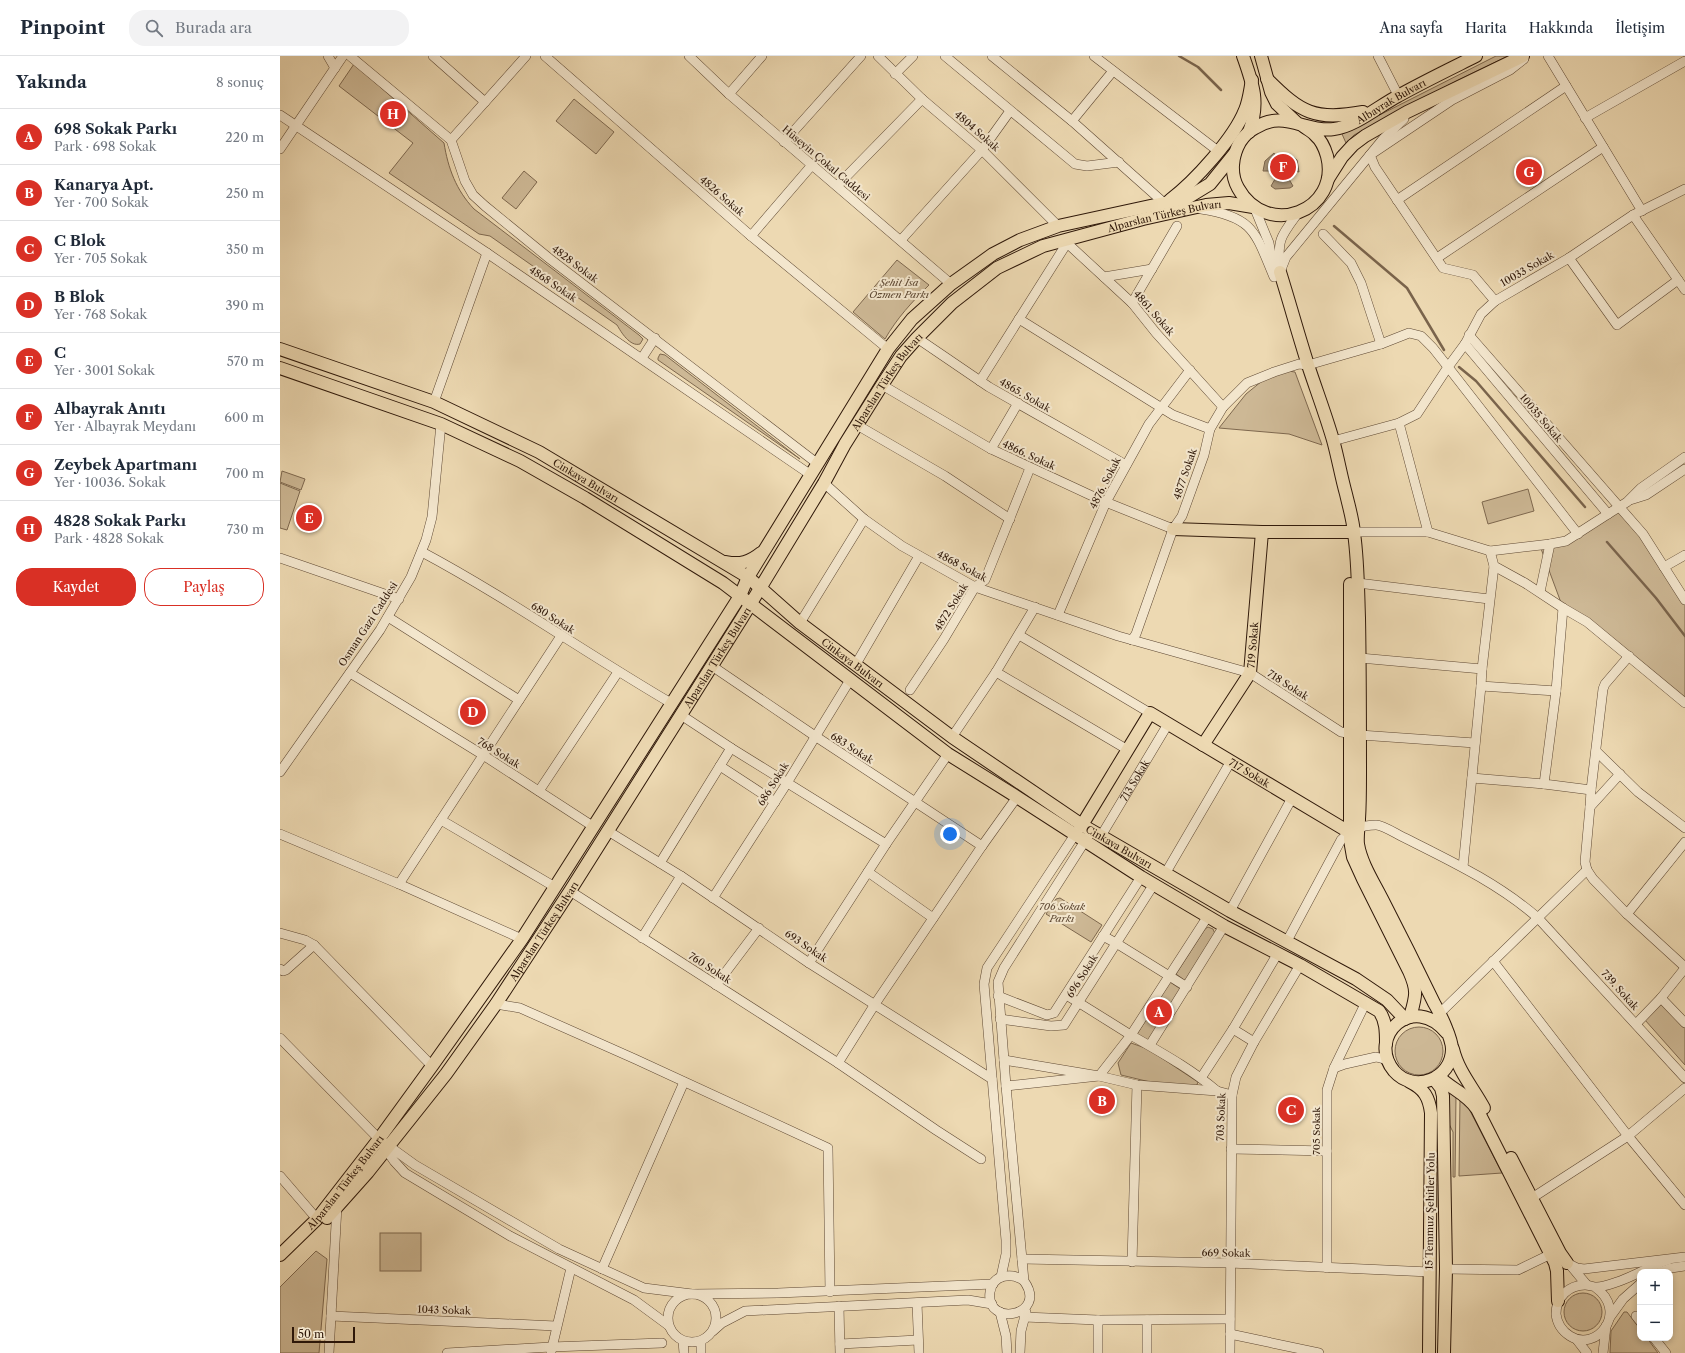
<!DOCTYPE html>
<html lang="tr">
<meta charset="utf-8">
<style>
body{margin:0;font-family:"Libre Caslon Text",serif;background:#f2f2f3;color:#1f2937}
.controls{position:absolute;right:12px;bottom:12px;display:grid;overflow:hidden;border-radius:8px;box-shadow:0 2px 6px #0003}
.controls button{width:36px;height:36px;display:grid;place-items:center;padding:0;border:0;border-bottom:1px solid #e0e1e3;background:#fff;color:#1f2937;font:20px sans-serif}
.scale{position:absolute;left:12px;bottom:10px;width:63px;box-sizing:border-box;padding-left:4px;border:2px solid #2f1809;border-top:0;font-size:11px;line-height:14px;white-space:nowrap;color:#2f1809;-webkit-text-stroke:3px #f3e6cd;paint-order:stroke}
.you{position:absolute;left:670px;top:778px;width:14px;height:14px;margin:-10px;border:3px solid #fff;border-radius:50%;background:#1a73e8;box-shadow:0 0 0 6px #1a73e833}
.badge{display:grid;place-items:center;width:26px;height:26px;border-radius:50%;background:#d93025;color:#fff;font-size:13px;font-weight:700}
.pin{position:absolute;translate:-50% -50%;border:2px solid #fff;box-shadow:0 1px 4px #0006}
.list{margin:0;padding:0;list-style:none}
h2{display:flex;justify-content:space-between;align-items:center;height:52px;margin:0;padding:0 16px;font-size:17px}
h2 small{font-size:13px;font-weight:400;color:#747a83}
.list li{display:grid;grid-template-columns:26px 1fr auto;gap:12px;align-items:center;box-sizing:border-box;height:56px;padding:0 16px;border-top:1px solid #e0e1e3}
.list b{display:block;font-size:15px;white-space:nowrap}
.list p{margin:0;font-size:13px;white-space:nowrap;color:#747a83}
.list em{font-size:13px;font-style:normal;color:#747a83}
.actions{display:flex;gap:8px;padding:12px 16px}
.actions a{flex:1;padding:9px 0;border:1px solid #d93025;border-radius:16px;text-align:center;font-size:14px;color:#d93025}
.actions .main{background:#d93025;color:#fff}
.icon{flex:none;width:22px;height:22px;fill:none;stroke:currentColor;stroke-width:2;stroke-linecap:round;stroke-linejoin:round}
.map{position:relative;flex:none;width:1405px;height:1297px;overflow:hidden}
header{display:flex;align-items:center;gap:24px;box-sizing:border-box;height:56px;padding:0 20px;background:#fff;border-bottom:1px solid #e0e1e3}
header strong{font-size:19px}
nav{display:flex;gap:22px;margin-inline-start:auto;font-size:14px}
.search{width:280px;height:36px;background:#f2f2f3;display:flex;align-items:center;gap:10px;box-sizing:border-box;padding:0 14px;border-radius:16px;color:#747a83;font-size:15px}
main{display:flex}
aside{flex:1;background:#fff}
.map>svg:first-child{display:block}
</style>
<header>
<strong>Pinpoint</strong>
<div class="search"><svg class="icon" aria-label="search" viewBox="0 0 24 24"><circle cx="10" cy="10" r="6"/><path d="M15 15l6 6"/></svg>Burada ara</div>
<nav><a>Ana sayfa</a><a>Harita</a><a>Hakkında</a><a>İletişim</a></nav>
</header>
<main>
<aside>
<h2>Yakında<small>8 sonuç</small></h2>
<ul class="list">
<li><span class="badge">A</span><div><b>698 Sokak Parkı</b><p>Park · 698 Sokak</p></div><em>220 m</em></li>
<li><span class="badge">B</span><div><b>Kanarya Apt.</b><p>Yer · 700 Sokak</p></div><em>250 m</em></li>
<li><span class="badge">C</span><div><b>C Blok</b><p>Yer · 705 Sokak</p></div><em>350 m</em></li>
<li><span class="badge">D</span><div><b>B Blok</b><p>Yer · 768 Sokak</p></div><em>390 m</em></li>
<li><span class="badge">E</span><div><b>C</b><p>Yer · 3001 Sokak</p></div><em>570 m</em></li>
<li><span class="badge">F</span><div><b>Albayrak Anıtı</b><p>Yer · Albayrak Meydanı</p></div><em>600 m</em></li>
<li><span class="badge">G</span><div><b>Zeybek Apartmanı</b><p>Yer · 10036. Sokak</p></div><em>700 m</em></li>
<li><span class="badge">H</span><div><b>4828 Sokak Parkı</b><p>Park · 4828 Sokak</p></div><em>730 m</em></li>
</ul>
<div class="actions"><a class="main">Kaydet</a><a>Paylaş</a></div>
</aside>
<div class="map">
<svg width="1405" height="1297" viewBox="0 0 1405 1297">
<rect width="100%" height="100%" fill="#edd9b2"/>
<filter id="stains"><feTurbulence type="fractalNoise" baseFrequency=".005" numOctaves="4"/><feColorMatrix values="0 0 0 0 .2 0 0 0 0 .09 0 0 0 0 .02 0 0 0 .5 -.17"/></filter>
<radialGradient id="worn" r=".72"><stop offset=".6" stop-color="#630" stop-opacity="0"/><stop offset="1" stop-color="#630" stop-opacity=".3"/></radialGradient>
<!-- green -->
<g fill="#cdb895" stroke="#7e684f">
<polygon points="1216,0 1228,0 1176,25 1074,79 1066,87 1062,78"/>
<path d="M74 8 164 87C168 112 176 134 194 153L359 279 363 283 360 288C350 291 341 276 337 269L210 180 199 178 109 117 133 87 59 30Z"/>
<polygon points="294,43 334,76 316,98 276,65"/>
<polygon points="244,115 257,126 236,153 222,142"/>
<path d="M617 204 649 229C632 246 617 262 605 283L573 256Z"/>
<polygon points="380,298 385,299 520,403 378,304 378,302"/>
<polygon points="1008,315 1015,316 1042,389 1009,378 939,372 966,338 982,325"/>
<polygon points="2,415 25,423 21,434 0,426"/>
<polygon points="0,427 20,435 7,474 0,472"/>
<polygon points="1248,433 1254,455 1208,468 1202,446"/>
<polygon points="1339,451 1405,544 1405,647 1283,552 1260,490 1286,485"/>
<polygon points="780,842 822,869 811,886 766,858 776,843"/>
<polygon points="928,871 933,873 935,878 907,926 896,918 925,873"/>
<polygon points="890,926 902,934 869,985 857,978"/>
<polygon points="1381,945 1405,968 1405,1009 1365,964"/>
<circle cx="1139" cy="995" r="24"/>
<polygon points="851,987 868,993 918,1026 916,1031 870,1026 841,1019 838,1007"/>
<polygon points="1168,1037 1176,1039 1175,1121 1173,1121 1173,1076 1169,1068"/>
<polygon points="1180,1042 1187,1049 1222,1117 1179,1120"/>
<rect x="100" y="1177" width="41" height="38"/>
<polygon points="36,1195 47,1203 39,1297 0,1297 0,1231"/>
<circle cx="1303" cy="1256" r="19"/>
<polygon points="1344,1256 1347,1256 1360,1273 1360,1282 1367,1282 1378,1297 1330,1297 1331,1275"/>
</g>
<!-- water -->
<polygon fill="#ac9779" stroke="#7a644c" points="994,97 1000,107 1005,106 1009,98 1017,104 1019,116 1011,114 1007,120 1013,130 1010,132 995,133 991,130 998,118 997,115 983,115 985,105"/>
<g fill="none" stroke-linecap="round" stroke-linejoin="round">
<!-- stream -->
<g stroke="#7a644c" stroke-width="2.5">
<polyline points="899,0 918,11 941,34"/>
<polyline points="1054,170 1127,232 1164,294"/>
<polyline points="1179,311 1196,325 1305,451"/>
<polyline points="1327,486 1376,542 1405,580"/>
</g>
<defs>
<g id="minor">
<polyline points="48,0 55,12"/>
<polyline points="70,0 171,84 185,125 193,139 205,150 270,203 538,408"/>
<polyline points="153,0 205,46"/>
<polyline points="265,0 471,180 608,293"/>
<polyline points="409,0 449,38 671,228"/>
<polyline points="598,0 642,43 702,94 778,170"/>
<polyline points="665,0 795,108 807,110 839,106"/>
<polyline points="712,0 792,65 883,146"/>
<polyline points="814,0 938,95"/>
<polyline points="1098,0 1118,39"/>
<polyline points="1268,0 1362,155"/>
<polyline points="1244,3 1230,14 1172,44 1090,99 1095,111 1163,212 1193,219 1215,245 1289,202 1337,269 1398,224"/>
<polyline points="615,18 633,0"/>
<polyline points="449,38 482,0"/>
<polyline points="0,59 207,197 531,419"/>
<polyline points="1305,62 1405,5"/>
<polyline points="792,65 833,15"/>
<polyline points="171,84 246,0"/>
<polyline points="504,86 581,0"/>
<polyline points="0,93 63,0"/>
<polyline points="557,130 642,43"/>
<polyline points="1117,144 1286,30"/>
<path d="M921 153C974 161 975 176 994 221"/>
<polyline points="975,153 989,187 993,210"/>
<polyline points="1353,159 1405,234"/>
<polyline points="1043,178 1071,207 1081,227 1101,288"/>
<polyline points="471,180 532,109"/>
<polyline points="786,183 787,187 852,247 876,277 943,351"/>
<polyline points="621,184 702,94 730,55"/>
<polyline points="1157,202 1323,91"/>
<polyline points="1289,202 1353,159 1405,133"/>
<path d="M1000 213C997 183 1001 180 1018 157"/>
<polyline points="1000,216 1006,201 1103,83 1124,63"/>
<polyline points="824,221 872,213"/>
<polyline points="1215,245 1201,258 1185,288 1168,311 1298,478"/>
<polyline points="852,247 897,170"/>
<polyline points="739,263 893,359 930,373"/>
<polyline points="1189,279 1363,478 1405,544"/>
<polyline points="637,282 709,331 846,409"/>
<polyline points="1185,288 1328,458"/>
<polyline points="362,302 375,282"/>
<polyline points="700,325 787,187"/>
<polyline points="602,329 711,393 823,445 893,473"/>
<polyline points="154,346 207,197"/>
<polyline points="1119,367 1148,476"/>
<polyline points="577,369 665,420 730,463"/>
<polyline points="711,393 738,347"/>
<polyline points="544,427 584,463 622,490 695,531 838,580 970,617 1061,676 1080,679 1195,687"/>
<polyline points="1350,444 1366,439 1405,413"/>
<polyline points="1074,476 1148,476 1210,495 1270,488 1286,485 1328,458 1347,446 1361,432 1405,401"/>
<polyline points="1210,495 1214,510 1245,527 1283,552 1307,566 1405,647"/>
<path d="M142 496C228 542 307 598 391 647"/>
<polyline points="0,502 119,543"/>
<polyline points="1384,511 1405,499"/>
<polyline points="1078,527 1209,543"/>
<polyline points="1260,536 1270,488"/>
<polyline points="1283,552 1276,635 1264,728 1311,734 1310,751 1340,718"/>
<polyline points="778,559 826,446 869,368 910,314"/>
<polyline points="108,561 239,644"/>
<polyline points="520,567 584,463"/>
<polyline points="739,579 870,657"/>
<polyline points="852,584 856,578 893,473 902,460 924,399 930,373 943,351 967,327 994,316 1019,308 1028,309 1101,288 1129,277 1141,280 1153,292 1168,311 1137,358 1119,367 1053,385"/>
<polyline points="1080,602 1202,613 1201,630 1276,635"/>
<polyline points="576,608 639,500"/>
<polyline points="432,610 535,680 702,790"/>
<polyline points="1202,613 1214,510"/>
<polyline points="716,616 848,694"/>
<polyline points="70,617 203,699 314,771"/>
<polyline points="630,634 664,583 695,531 705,524 750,412"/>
<polyline points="401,659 451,692 606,788"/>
<polyline points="672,681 716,616 755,551"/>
<polyline points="1316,695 1358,736 1405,772"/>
<polyline points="440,710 495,746"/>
<polyline points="0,716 100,574 131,521 146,484 152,461 161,368"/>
<polyline points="1192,722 1264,728"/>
<polyline points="1311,734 1323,633 1325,628 1349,600"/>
<polyline points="259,735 338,616"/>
<polyline points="1310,751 1305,806 1307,814 1313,823 1347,858 1405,911"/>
<polyline points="161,764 275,831"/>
<polyline points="328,775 401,820 529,907 712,1023"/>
<polyline points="0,778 119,828 242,883"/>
<path id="s1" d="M821 780 888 668"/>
<polyline points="380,807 451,692"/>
<polyline points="1183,811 1201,630"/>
<polyline points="588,816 653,862"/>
<polyline points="885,818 951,705"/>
<polyline points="119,828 281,580"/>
<polyline points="290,835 558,1007 656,1074 701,1103"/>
<polyline points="433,842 507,727 570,624"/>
<polyline points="950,855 1012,742"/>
<polyline points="1347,858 1405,786"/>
<polyline points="0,877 25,884 34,889 152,1010"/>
<polyline points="823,880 836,887 907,931"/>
<polyline points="362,882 401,820"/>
<path d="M1007 885 1061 784C1071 774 1081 769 1096 769 1104 769 1119 780 1127 783 1173 806 1219 828 1258 862L1405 1022"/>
<polyline points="1213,905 1348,1080 1405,1149"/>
<polyline points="529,907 606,788 668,698"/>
<polyline points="0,913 3,915 6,914 34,889"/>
<polyline points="436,929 479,872"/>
<path d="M786 939C808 952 828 965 849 978 880 996 910 1012 937 1035"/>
<polyline points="718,940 767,959 774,957 861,821"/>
<polyline points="1381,942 1405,967"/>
<polyline points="216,948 240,952 355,1003 548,1092 550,1236"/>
<polyline points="1160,957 1307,814"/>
<polyline points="720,963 771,970 784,969 874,828"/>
<polyline points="1356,968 1381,942 1405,912"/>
<polyline points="953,973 974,986"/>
<polyline points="0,982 99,1083 135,1109 279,1193 364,1232 412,1238 498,1237 713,1228"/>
<polyline points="870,989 944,870"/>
<polyline points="724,1004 819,1020 857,1029 937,1035 952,1039"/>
<polyline points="558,1007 595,948 702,790 737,741"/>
<polyline points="1054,1012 1065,1008 1096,1001 1108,1004"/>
<polyline points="921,1022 953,973 998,897"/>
<polyline points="726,1030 819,1020 851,979 928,860"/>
<polyline points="103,1089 114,1105 125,1117 230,1180 354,1244 388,1269"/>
<polyline points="951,1093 1047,1095"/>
<polyline points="0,1120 37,1163"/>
<polyline points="1252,1142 1348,1080 1405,1032"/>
<polyline points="742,1203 950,1207 1150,1216"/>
<polyline points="852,1206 857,1029"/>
<polyline points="1287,1207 1297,1212 1304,1213 1405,1201"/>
<polyline points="1291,1210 1306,1228"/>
<polyline points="1047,1212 1047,1034 1054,1012 1086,946"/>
<polyline points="322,1213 404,1026"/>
<polyline points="1166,1213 1238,1214 1271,1198"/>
<polyline points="1380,1216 1391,1212 1405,1210"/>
<polyline points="721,1221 726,1198 726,1184 704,928 707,912 798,774"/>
<path d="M744 1225C732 1216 713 1218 710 1236 705 1272 769 1260 744 1225L726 1030 718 926 724 912 812 774"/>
<path d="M1315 1231C1350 1256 1316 1297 1290 1280 1282 1275 1277 1267 1276 1258 1276 1241 1289 1229 1305 1229 1309 1229 1313 1231 1317 1231 1323 1231 1331 1228 1337 1226 1355 1220 1370 1210 1388 1204"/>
<circle cx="412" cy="1262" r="24"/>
<polyline points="637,1247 639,1297"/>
<polyline points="559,1250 560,1297"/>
<polyline points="720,1256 726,1280 727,1297"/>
<polyline points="51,1260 276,1270"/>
<polyline points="1356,1260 1360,1265"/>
<polyline points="744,1261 818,1264 950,1263"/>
<polyline points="1330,1261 1343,1243 1360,1228"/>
<polyline points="867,1264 867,1297"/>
<polyline points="433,1275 442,1267 465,1255 688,1244 712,1248"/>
<polyline points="950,1278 1039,1297"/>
<polyline points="1374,1282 1386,1297"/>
<polyline points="1297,1284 1307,1297"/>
<polyline points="403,1285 404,1297"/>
<polyline points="560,1288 638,1284"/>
<polyline points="271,1296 291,1212"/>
<polyline points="49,1297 57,1150"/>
<polyline points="167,1297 271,1291 382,1287"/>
<polyline points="421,1297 421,1285"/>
<polyline points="740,1297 741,1275 746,1256"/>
<polyline points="818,1297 818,1264"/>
<polyline points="950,1297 952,1039 956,1021 974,986 1020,909"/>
<polyline points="1323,1297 1326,1270"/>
</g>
<g id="major">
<path d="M963 0C973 28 980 47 969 76"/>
<polyline points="981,0 991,36 997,48 1016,66"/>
<path d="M987 23C1021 57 1035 65 1083 56"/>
<path id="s2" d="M1023 70C1027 73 1032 75 1035 79 1041 84 1045 93 1047 100 1061 155 987 184 958 132 950 118 952 100 960 86 964 80 969 75 975 72 1003 53 1026 77 1054 73 1074 71 1099 50 1118 40 1143 26 1170 13 1196 0"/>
<polyline points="1048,123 1062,101 1073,89 1085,80 1127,56 1243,0"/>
<path d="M890 144C915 125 954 82 965 54 969 45 970 34 972 24"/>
<path d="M1000 216C1010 248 1019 281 1029 312 1037 336 1046 360 1053 384 1058 402 1061 420 1066 438 1069 451 1073 464 1074 477 1078 505 1078 534 1079 562 1080 614 1080 666 1080 718 1080 733 1080 748 1079 763 1079 771 1077 780 1078 788 1081 807 1094 827 1102 843 1120 878 1137 912 1154 947 1160 957 1172 983 1172 993 1172 1023 1134 1038 1114 1015 1086 981 1133 935 1167 977"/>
<path id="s3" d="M0 293 154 346 259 396 468 521 520 567 672 681 802 769 950 855 1076 923 1107 944 1125 963"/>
<path d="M0 312 161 368 240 405 305 442 443 527 668 698 737 741 861 821 944 870 1020 909 1099 955C1106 964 1106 976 1106 988"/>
<polyline points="893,473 982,476 1074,476"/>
<path d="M446 506C460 509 470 506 481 497"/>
<path d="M1070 528V784L1073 801 1083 823 1129 915C1138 935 1136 940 1130 961"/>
<path id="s4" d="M923 689 970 617 982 476"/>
<path id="s5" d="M802 769 870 657 1069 776"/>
<path d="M1173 993C1178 1015 1194 1033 1204 1052"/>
<path d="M1158 1020C1171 1033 1186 1037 1197 1053L1275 1207 1277 1215 1278 1245"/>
<polyline points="1154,1023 1161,1032 1163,1040 1166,1213 1164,1297"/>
<path d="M1130 1026C1144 1033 1149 1041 1151 1057L1149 1297"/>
<polyline points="1231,1102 1280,1197 1287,1207"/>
<path id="s6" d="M47 1162 88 1116 166 1018 216 948 290 835 462 562 544 427 565 388 602 329 621 300 637 282 672 247 717 212 763 190 863 163 926 149 949 147 973 151"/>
<path id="s7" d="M0 1199 37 1163 99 1083 152 1010 242 883 460 540 468 521 608 293 632 263 671 228 713 198 740 184 778 170 907 142 930 128 955 97"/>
</g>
</defs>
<!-- minor casing -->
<use href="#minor" stroke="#5e4833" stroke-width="10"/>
<!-- major casing -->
<use href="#major" stroke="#2f1809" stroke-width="14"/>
<!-- minor -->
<use href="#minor" stroke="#f3e6cd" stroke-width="9"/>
<!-- major -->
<use href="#major" stroke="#edd9b2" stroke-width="12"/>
</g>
<g text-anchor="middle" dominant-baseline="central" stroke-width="4" stroke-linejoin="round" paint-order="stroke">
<!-- street labels -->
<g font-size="10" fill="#2f1809" stroke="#f3e6cd">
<text stroke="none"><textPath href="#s2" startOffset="394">Albayrak Bulvarı</textPath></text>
<text transform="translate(697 75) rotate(41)">4804 Sokak</text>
<text transform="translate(546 107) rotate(40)">Hüseyin Çokal Caddesi</text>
<text transform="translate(442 140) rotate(41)">4826 Sokak</text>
<text stroke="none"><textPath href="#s6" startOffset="1344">Alparslan Türkeş Bulvarı</textPath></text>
<text transform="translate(295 208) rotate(37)">4828 Sokak</text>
<text transform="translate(1247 213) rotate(-30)">10033 Sokak</text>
<text transform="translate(273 228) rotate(34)">4868 Sokak</text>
<text transform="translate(874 257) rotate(49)">4861. Sokak</text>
<text stroke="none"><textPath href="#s6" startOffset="1008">Alparslan Türkeş Bulvarı</textPath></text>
<text transform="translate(745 339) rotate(30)">4865. Sokak</text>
<text transform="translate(1261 362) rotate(50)">10035 Sokak</text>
<text transform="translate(749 399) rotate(25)">4866. Sokak</text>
<text transform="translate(905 418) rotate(-71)">4877 Sokak</text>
<text stroke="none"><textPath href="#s3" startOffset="334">Cinkaya Bulvarı</textPath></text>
<text transform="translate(825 427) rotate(-63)">4876. Sokak</text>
<text transform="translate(682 510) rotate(28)">4868 Sokak</text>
<text transform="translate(671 551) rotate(-58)">4872 Sokak</text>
<text transform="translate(273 562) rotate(33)">680 Sokak</text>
<text transform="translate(88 568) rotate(-57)">Osman Gazi Caddesi</text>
<text stroke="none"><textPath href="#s4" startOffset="114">719 Sokak</textPath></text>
<text stroke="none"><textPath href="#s6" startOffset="684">Alparslan Türkeş Bulvarı</textPath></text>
<text stroke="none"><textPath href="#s3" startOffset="658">Cinkaya Bulvarı</textPath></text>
<text transform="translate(1008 629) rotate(33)">718 Sokak</text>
<text transform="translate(572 692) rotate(33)">683 Sokak</text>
<text transform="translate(219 697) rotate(32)">768 Sokak</text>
<text stroke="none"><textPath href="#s5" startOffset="247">717 Sokak</textPath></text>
<text stroke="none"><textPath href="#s1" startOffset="65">713 Sokak</textPath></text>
<text transform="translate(493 728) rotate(-58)">686 Sokak</text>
<text stroke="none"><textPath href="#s3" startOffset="982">Cinkaya Bulvarı</textPath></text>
<text stroke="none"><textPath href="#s6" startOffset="360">Alparslan Türkeş Bulvarı</textPath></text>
<text transform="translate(526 890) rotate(34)">693 Sokak</text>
<text transform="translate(430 912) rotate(33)">760 Sokak</text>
<text transform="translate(802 920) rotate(-58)">696 Sokak</text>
<text transform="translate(1340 934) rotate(48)">739. Sokak</text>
<text transform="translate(941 1061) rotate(-88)">703 Sokak</text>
<text transform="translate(1036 1075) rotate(-90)">705 Sokak</text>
<text stroke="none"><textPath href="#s7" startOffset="98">Alparslan Türkeş Bulvarı</textPath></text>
<text transform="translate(1150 1155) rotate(-89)">15 Temmuz Şehitler Yolu</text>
<text transform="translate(946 1197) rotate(1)">669 Sokak</text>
<text transform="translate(164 1254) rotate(2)">1043 Sokak</text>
</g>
<!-- park labels -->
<g font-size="10" font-style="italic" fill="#5e4833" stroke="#f3e6cd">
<text x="619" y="226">Şehit İsa<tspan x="619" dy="12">Özmen Parkı</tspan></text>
<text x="782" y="850">706 Sokak<tspan x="782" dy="12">Parkı</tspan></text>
</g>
</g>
<rect width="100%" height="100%" filter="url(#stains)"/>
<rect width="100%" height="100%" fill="url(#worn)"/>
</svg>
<div class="controls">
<button>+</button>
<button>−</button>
</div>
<div class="scale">50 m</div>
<div class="you"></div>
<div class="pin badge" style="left:879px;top:956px">A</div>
<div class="pin badge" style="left:822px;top:1045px">B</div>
<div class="pin badge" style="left:1011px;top:1054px">C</div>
<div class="pin badge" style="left:193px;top:656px">D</div>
<div class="pin badge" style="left:29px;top:462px">E</div>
<div class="pin badge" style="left:1003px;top:111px">F</div>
<div class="pin badge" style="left:1249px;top:116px">G</div>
<div class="pin badge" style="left:113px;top:58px">H</div>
</div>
</main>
